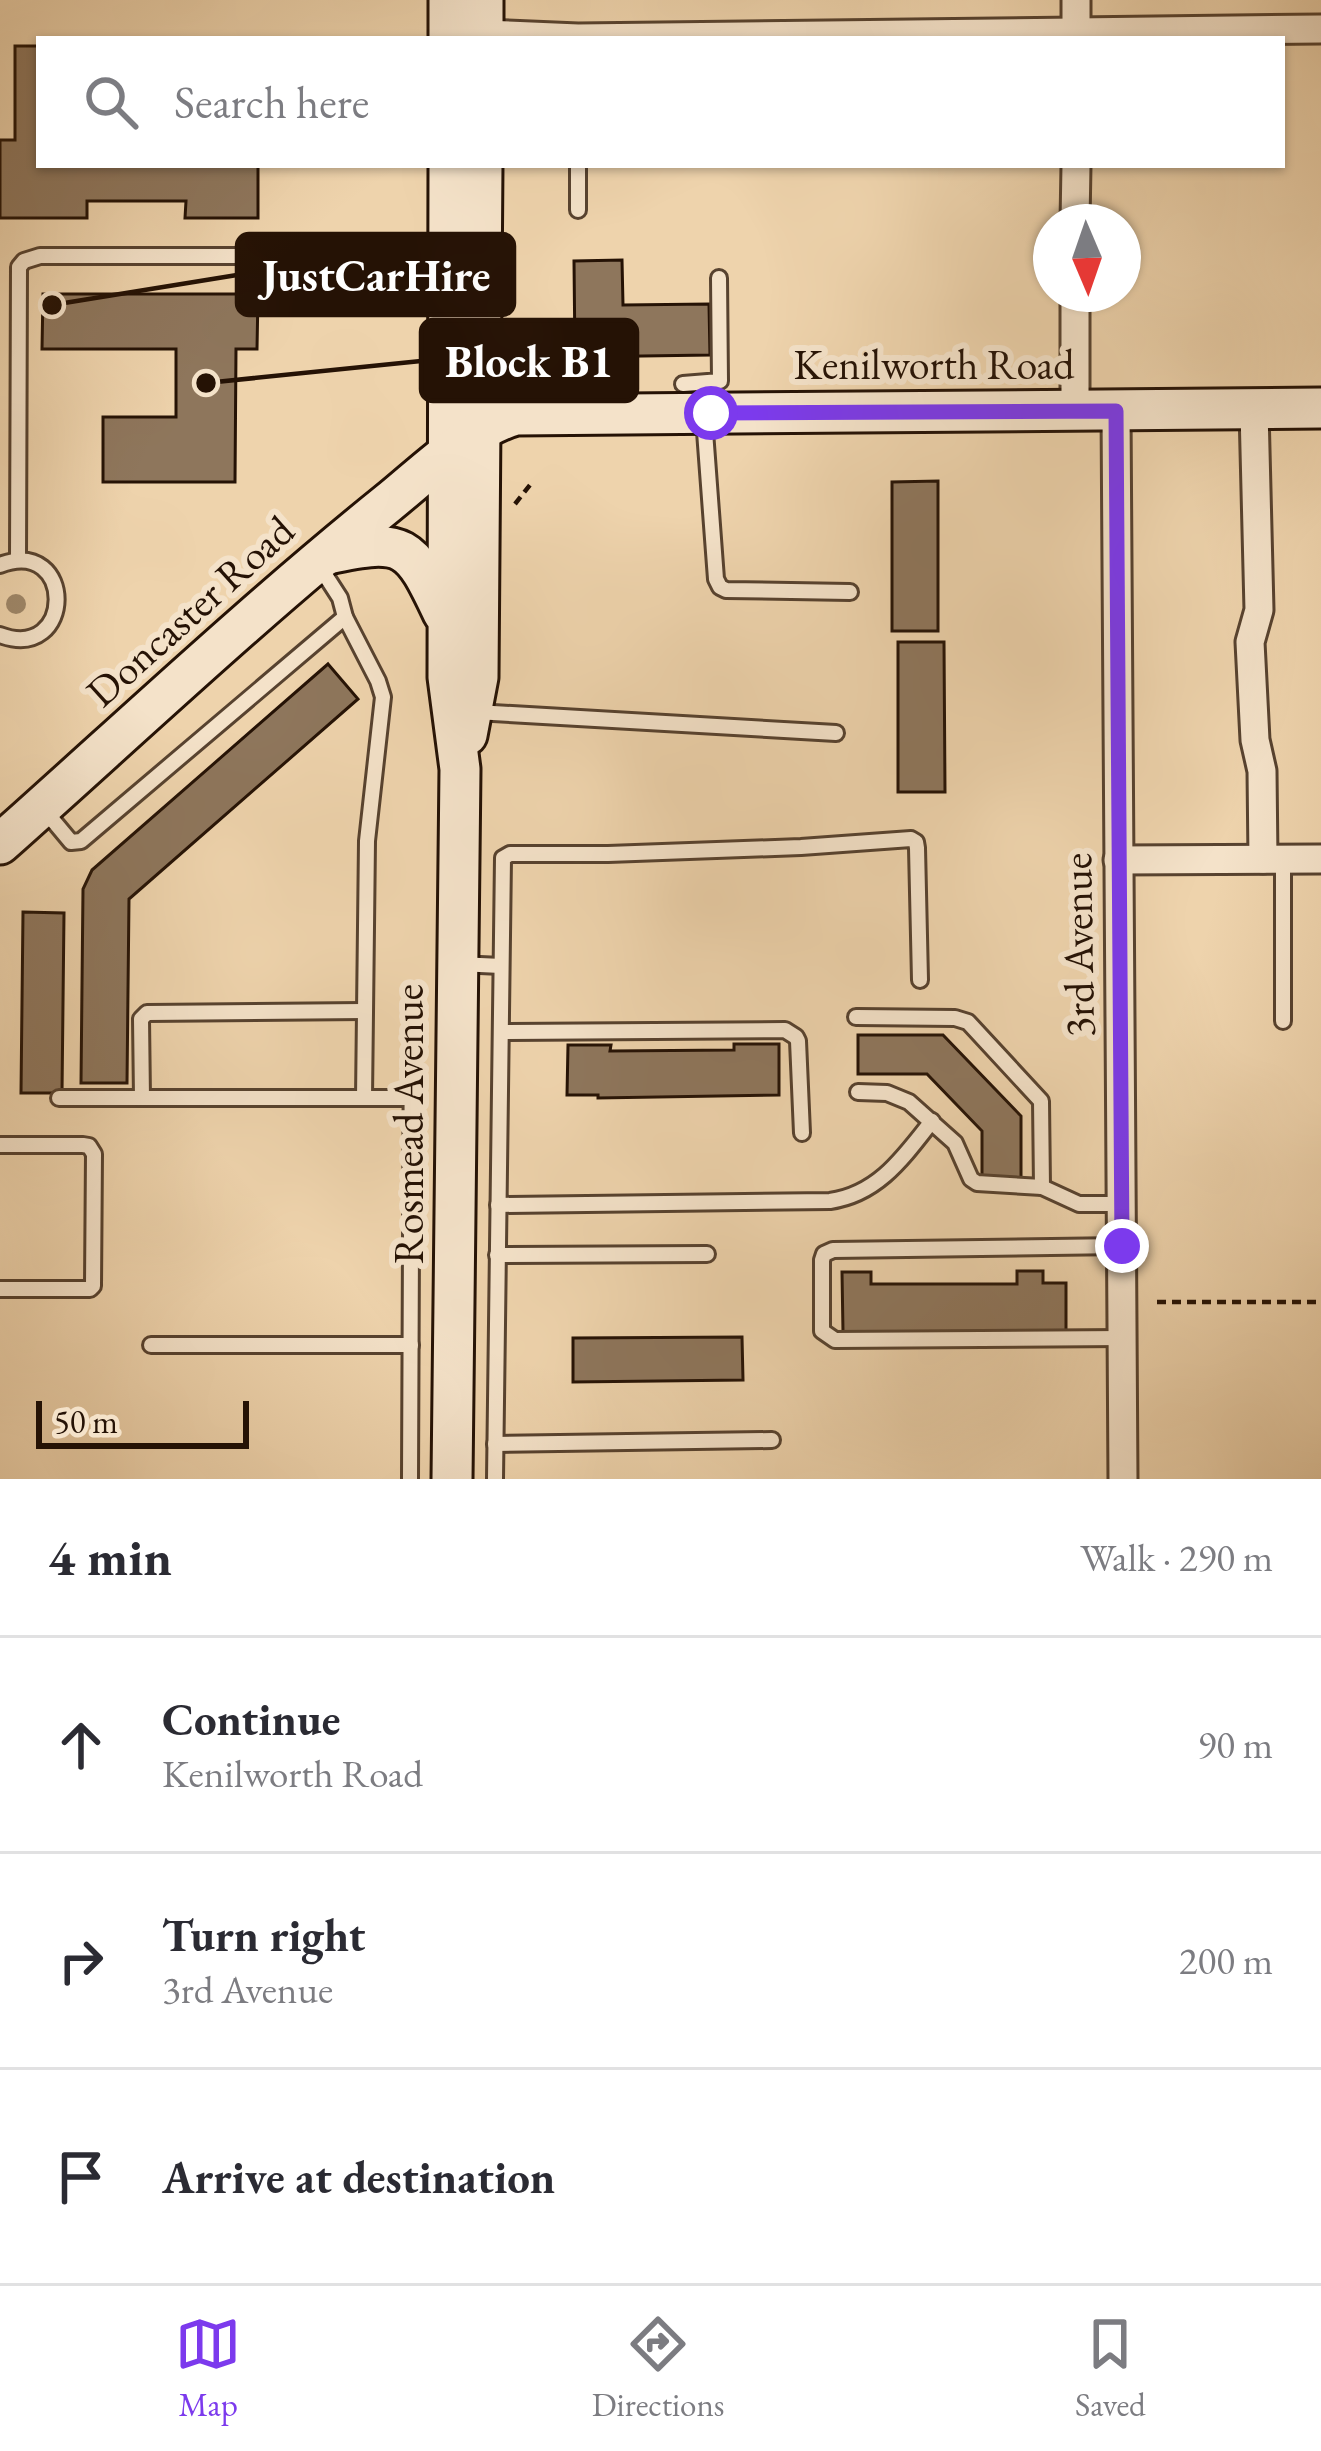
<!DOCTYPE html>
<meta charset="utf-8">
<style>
body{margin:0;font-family:"EB Garamond",serif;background:#f7f7f7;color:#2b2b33}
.compass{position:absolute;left:1033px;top:204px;width:108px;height:108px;border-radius:50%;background:#fff;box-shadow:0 3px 9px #0004;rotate:178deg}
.scale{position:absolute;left:36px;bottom:30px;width:213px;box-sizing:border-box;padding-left:12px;border:6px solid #251205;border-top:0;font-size:33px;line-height:42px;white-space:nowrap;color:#251205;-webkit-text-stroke:9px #f4e2c9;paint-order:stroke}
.stop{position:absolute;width:36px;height:36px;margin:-27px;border:9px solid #7c3aed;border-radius:50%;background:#fff}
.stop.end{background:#7c3aed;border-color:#fff;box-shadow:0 3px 12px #0008}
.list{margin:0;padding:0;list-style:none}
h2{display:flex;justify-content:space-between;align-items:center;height:156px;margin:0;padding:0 48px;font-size:51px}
h2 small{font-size:39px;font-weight:400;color:#7c7c81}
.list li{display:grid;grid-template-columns:78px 1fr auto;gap:36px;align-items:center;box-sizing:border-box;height:216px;padding:0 48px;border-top:3px solid #e1e1e2}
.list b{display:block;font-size:45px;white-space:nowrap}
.list p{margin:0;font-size:39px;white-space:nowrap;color:#7c7c81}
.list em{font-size:39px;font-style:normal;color:#7c7c81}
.icon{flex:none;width:66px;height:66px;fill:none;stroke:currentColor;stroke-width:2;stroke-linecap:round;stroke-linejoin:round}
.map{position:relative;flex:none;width:1321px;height:1479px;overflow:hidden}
.search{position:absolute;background:#fff;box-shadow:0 3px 9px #0004;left:36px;right:36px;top:36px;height:132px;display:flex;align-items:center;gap:30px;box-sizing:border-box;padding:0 42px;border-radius:0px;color:#7c7c81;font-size:45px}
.sheet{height:804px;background:#fff}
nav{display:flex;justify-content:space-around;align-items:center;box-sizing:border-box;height:168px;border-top:3px solid #e1e1e2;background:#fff;font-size:33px;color:#7c7c81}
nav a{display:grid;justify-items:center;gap:6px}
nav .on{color:#7c3aed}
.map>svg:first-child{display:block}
</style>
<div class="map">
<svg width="1321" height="1479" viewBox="0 0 1321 1479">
<rect width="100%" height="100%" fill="#eed3ac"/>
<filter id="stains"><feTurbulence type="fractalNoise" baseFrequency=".00167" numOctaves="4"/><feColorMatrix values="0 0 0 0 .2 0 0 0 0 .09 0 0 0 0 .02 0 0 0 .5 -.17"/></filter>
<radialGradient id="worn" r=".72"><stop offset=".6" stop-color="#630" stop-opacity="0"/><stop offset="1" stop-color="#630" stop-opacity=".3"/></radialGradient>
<!-- building -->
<g fill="#8e765c" stroke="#251205" stroke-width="3">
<polygon points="15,46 39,46 39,165 258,165 258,218 185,218 186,201 87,201 87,218 0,218 0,140 15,140"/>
<polygon points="622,260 623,305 709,304 710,355 575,357 574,261"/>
<polygon points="43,294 258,294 257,349 236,349 235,482 103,482 103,417 176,417 176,349 42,349"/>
<polygon points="938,481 938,631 892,631 892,482"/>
<polygon points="898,642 944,642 945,792 898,792"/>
<polygon points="328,664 358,699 129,899 127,1083 81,1083 83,889 92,870"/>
<polygon points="23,912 64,913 62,1093 21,1093"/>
<polygon points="858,1035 943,1035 1021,1116 1021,1178 982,1178 982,1131 927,1074 858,1074"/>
<polygon points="734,1044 779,1044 779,1095 598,1098 598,1095 567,1095 568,1045 611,1045 610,1051 734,1050"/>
<polygon points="1017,1271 1043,1271 1043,1283 1066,1283 1066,1332 843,1332 842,1272 871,1272 871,1284 1017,1284"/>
<polygon points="742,1337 743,1380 573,1382 573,1338"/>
</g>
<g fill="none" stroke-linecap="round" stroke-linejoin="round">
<defs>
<g id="lane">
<polyline points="578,165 578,210"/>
<polyline points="683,384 720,381 719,278"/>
<polyline points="704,418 716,579 720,587 726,590 850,592"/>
<polyline points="18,560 19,267 24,261 40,256 250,256"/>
<path d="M0 565C76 536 75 663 0 635"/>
<polyline points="320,567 340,598 345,617 378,681 383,697 367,841 364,1098"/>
<polyline points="476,712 836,733"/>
<polyline points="46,812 71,842 81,841 345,617"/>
<polyline points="1283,859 1283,1021"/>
<polyline points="459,964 501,966"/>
<polyline points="856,1017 955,1018 968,1022 1041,1101 1042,1187"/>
<polyline points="501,1032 785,1030 796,1037 798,1041 802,1133"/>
<polyline points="858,1092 887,1093 909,1102 955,1143 971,1179 977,1183 1042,1187 1079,1204 1122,1204"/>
<polyline points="59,1098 413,1098"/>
<polyline points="142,1098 141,1019 147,1013 364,1011"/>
<polyline points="0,1145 83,1145 89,1146 94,1154 93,1286 90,1289 0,1289"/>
<path d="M498 1205 830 1201C878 1194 903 1158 932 1121"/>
<polyline points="1122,1246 833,1250 824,1254 822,1260 822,1331 835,1340 1123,1338"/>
<polyline points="497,1255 707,1254"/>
<polyline points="151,1345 411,1345"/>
<polyline points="495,1444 772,1440"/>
<polyline points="410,1479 412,1006"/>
<polyline points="495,1479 503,858 510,854 608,854 801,847 911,839 916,842 917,848 920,980"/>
</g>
<g id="street">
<polyline points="1076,0 1076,39"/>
<polyline points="483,34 578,38 1321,29"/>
<polyline points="1075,222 1076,165"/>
<polyline points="1254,410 1259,610 1250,642 1255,740 1262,771 1263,859"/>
<polyline points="1075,411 1075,294"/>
<polyline points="1116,411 1123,1479"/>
<polyline points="1118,860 1321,859"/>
</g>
<g id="secondary">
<polyline points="449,39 449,0"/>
<polyline points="483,39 483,0"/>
<polyline points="449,165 448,677 460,769 452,1479"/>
<path d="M328 554C405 537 411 545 443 613"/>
<polyline points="467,735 478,677 482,165"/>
<path d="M0 844C128 730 254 611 388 503 424 474 471 427 516 415L1321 408"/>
</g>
</defs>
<!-- lane casing -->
<use href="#lane" stroke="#57422f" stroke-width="20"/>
<!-- street casing -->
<use href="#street" stroke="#57422f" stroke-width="33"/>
<!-- secondary casing -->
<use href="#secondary" stroke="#251205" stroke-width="45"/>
<!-- path -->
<g stroke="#251205" stroke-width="4.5" stroke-dasharray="9 6" stroke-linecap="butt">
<polyline points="515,504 530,485"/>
<polyline points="1157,1302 1321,1302"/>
</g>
<!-- lane -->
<use href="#lane" stroke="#f4e2c9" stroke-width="14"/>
<!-- street -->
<use href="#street" stroke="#f4e2c9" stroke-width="27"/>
<!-- secondary -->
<use href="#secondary" stroke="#f4e2c9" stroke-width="39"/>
</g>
<!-- trees -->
<circle fill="#9f886b" cx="16" cy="604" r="10"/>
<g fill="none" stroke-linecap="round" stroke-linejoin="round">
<!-- route -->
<polyline stroke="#7c3aed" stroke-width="15" points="711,413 1116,411 1122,1246"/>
</g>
<g text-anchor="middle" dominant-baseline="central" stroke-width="12" stroke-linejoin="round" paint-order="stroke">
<!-- street labels -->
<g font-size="42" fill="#251205" stroke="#f4e2c9">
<text x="934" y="364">Kenilworth Road</text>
<text transform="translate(190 611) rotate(-42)">Doncaster Road</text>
<text transform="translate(1078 945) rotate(-91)">3rd Avenue</text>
<text transform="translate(408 1124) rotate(-90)">Rosmead Avenue</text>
</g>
</g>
<!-- callouts -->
<path fill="none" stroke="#251205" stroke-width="4.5" d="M52 305L237 275M206 383L421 361"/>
<g fill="#251205" stroke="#f4e2c9" stroke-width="4.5">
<circle cx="52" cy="305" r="12"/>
<circle cx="206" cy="383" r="12"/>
</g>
<g fill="#251205" stroke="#251205" stroke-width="4.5">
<rect x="237" y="234" width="277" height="81" rx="12"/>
<rect x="421" y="320" width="216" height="81" rx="12"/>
</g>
<g font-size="45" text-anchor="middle" font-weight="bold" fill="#fff">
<text x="376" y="291">JustCarHire</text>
<text x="529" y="377">Block B1</text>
</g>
<rect width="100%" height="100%" filter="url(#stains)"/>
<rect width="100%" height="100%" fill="url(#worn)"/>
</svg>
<svg class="compass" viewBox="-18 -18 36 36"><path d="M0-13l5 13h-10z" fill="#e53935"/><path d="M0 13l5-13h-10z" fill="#7c7c81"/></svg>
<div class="scale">50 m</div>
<div class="stop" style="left:711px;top:413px"></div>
<div class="stop end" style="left:1122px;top:1246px"></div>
<div class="search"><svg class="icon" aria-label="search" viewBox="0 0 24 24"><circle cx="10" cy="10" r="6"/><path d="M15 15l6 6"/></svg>Search here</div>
</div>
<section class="sheet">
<h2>4 min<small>Walk · 290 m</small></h2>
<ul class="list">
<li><svg class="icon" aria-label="ahead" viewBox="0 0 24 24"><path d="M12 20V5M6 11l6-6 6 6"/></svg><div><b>Continue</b><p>Kenilworth Road</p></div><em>90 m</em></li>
<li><svg class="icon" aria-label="right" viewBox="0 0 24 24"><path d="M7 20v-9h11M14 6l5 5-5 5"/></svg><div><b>Turn right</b><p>3rd Avenue</p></div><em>200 m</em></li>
<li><svg class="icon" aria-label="arrive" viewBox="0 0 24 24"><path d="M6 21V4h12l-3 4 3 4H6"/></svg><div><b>Arrive at destination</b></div></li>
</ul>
</section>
<nav>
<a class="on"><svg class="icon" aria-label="map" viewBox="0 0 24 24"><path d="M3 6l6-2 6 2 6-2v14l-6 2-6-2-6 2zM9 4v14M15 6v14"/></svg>Map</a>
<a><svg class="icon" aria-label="directions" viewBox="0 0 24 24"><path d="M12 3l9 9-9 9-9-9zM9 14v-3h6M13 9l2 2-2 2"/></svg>Directions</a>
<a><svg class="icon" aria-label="saved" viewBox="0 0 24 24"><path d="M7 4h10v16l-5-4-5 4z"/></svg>Saved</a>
</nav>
